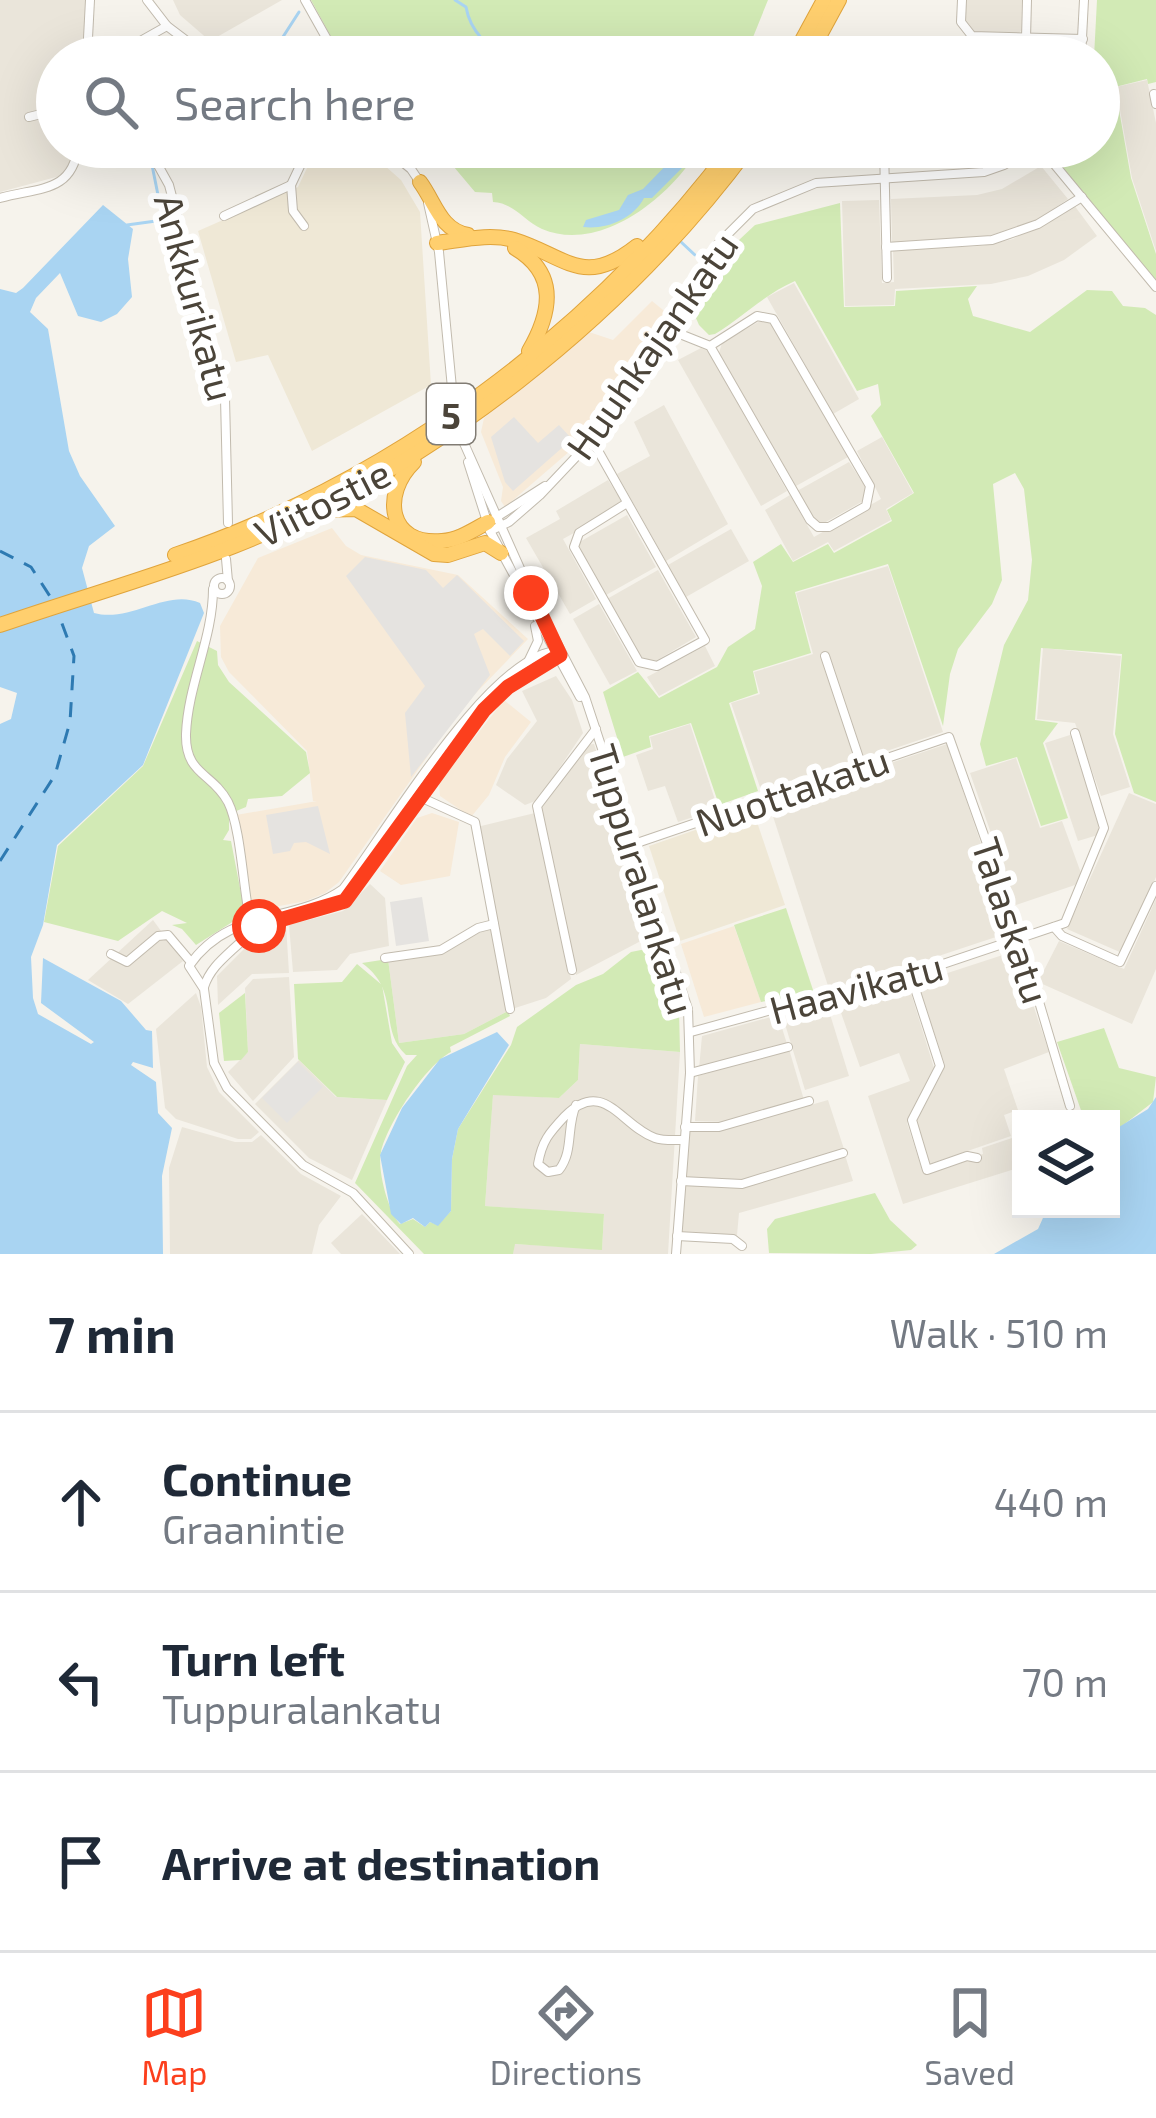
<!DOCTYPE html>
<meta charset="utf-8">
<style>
body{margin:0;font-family:"Exo 2",sans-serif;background:#f6f6f7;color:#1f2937}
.controls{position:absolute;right:36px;bottom:36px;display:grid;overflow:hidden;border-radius:0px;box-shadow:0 12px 48px #0002}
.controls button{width:108px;height:108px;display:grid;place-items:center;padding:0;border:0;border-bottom:3px solid #e0e1e3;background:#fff;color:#1f2937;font:60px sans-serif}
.stop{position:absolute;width:36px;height:36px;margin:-27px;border:9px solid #fc3f1d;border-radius:50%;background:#fff}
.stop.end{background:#fc3f1d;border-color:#fff;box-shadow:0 3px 12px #0008}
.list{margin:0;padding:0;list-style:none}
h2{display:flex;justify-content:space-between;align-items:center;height:156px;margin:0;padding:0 48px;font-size:51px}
h2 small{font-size:39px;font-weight:400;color:#747a83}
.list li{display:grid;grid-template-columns:78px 1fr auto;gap:36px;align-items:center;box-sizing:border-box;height:180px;padding:0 48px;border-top:3px solid #e0e1e3}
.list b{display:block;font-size:45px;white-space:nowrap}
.list p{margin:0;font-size:39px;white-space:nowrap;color:#747a83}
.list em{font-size:39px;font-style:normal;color:#747a83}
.icon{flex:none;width:66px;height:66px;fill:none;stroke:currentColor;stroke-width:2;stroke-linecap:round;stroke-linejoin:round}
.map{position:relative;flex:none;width:1156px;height:1254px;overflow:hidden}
.search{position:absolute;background:#fff;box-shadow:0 12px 48px #0002;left:36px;right:36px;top:36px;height:132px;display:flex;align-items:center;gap:30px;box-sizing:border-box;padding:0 42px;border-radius:66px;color:#747a83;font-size:45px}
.sheet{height:696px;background:#fff}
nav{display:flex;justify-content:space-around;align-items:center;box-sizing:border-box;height:168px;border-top:3px solid #e0e1e3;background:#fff;font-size:33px;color:#747a83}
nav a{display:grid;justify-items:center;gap:6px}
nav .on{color:#fc3f1d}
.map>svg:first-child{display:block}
</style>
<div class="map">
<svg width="1156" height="1254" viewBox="0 0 1156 1254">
<rect width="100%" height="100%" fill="#f6f3ec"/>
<!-- residential -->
<g fill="#eae5da">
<polygon points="0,0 85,0 88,8 82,57 57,57 57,147 72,147 69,166 60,176 0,192"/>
<polygon points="173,0 282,0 210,41 180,15"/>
<polygon points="965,0 1022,0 1021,31 1016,35 972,34 964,28"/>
<polygon points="1147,80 1156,123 1156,251 1132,178 1116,87"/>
<polygon points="1041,166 1068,199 1036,221 981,238 892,244 891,199 977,195 1002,189"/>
<polygon points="879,200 882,283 894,282 893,250 982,246 1013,239 1074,205 1097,236 1064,260 1028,276 991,284 895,289 894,305 845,306 842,201"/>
<polygon points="794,283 859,399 833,414 767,297"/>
<polygon points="760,321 772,323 848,457 796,486 719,353 722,343"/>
<polygon points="701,348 708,351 787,491 761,506 678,360"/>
<polygon points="664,405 728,524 666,561 617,474 650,456 634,422"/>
<polygon points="882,437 913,493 886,509 891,520 834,551 828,542 793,561 765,510 790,495 814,537 881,499 857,451"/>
<polygon points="849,462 866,488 865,500 824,523 815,522 797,491"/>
<polygon points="608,480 624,505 563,539 596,599 570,614 526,538 560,519 556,511"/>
<polygon points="627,515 656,567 606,595 576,544"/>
<polygon points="731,529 749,561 686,597 668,565"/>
<polygon points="888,566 943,732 762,793 731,703 760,694 754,672 813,654 796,593"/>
<polygon points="658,570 696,637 649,665 642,661 607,599"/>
<polygon points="599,604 637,671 610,685 573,619"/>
<polygon points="705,646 715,666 659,696 647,677"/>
<polygon points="1043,648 1121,656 1113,734 1130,787 1101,796 1075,723 1037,719"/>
<polygon points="556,676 572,700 583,733 538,800 525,805 496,785 507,759 537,721 522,691"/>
<polygon points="690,724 718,809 678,822 665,786 648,791 636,755 653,749 650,737"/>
<polygon points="1070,735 1099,823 1098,835 1078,841 1045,743"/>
<polygon points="594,744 656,933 576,975 540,810 585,745"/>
<polygon points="947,744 1011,932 830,992 769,804"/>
<polygon points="1016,758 1040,828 1062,821 1081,873 1075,885 1016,905 970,773"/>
<polygon points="1129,793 1156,804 1156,877 1122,953 1067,929"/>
<polygon points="535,813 571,979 546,998 512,1009 477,827"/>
<polygon points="370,884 385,898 389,946 350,954 337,970 293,972 289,925 343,911"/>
<polygon points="1156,899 1156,969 1132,1024 1038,982 1059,941 1124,969"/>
<polygon points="153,920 183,961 128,1004 88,980"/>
<polygon points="286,925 289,973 252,974 218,1005 217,976 253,940"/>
<polygon points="492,926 508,1011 464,1034 399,1043 388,959 444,952"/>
<polygon points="1015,951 1049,1052 1004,1069 1018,1110 1004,1115 1011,1136 930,1164 916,1121 945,1065 917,983"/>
<polygon points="289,977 294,1057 253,1101 228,1072 248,1052 245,988 253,979"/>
<polygon points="909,987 935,1071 907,1123 923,1173 983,1154 982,1148 1012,1138 1021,1167 903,1204 868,1096 910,1081 899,1053 860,1067 840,1010"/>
<polygon points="196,993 201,1007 207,1067 219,1092 259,1132 251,1139 238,1139 176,1119 165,1108 156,1029"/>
<polygon points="829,1011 849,1076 805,1090 785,1024"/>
<polygon points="778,1015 787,1044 699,1069 702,1036"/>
<polygon points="580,1044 680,1052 668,1254 513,1254 514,1244 602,1249 604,1215 485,1206 493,1094 559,1098 578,1080"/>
<polygon points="789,1049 804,1100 730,1122 695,1121 698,1076"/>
<polygon points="299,1060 336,1097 387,1100 352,1180 309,1158 255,1104"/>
<polygon points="828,1100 844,1149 738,1182 686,1178 690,1130 720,1131"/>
<polygon points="182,1127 235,1142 252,1142 261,1135 301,1174 341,1196 319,1225 312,1254 170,1254 169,1168"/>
<polygon points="845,1155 853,1181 739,1213 737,1235 682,1232 685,1185 743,1187"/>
<polygon points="362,1214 400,1254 341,1254 331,1243"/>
</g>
<!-- commercial -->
<g fill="#f7ead8">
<polygon points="652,301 668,314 592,432 505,507 501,501 503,487 481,432 484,418 589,332 613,340"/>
<polygon points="332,528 346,546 361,555 458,575 528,639 473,696 439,740 339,882 325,893 306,901 253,911 236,815 317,801 313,801 307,751 229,672 221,657 220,626 258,558"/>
<polygon points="504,700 531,722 505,757 489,795 471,817 440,796 439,783"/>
<polygon points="432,813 459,822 450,876 401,885 380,871 417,818"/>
<polygon points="734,926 761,1002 704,1017 681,944"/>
</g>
<!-- education -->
<g fill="#efe8d6">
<polygon points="317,147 367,150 401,180 420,212 431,385 312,451 268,355 236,362 198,231 298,187"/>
<polygon points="753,810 785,905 680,941 649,846"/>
</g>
<!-- green -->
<g fill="#d2eab5">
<polygon points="311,0 768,0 745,57 342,57"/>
<polygon points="1097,0 1156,0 1156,82 1148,84 1147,79 1115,87 1131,178 1156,254 1156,282 1046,150 1099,147 1099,57 1094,57"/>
<path d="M431 147H700C672 196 601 254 542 229 524 221 514 203 493 202L492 193 475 192 443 154Z"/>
<path d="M840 203 844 307 895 306 896 291 977 286 968 299 973 316 1030 332 1087 290 1112 291 1123 306 1145 308 1156 315V802L1134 793 1115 734 1122 654 1041 648 1035 720 1058 723 1043 743 1068 818 1041 826 1017 757 986 766 980 744 1004 645 1028 600 1032 560 1024 489 1015 473 993 484 1002 580 992 604 958 649 950 674 943 726 888 564 795 592 811 653 753 671 758 693 729 703 758 791 719 805 691 723 649 736 651 747 623 757 603 692 638 672 659 698 717 667 728 647 755 629 762 586 753 562 781 544 793 562 828 544 834 553 892 521 887 510 914 493 871 416 881 405 878 384 857 391 795 281C765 294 743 317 715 334L709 335 699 325 692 309 739 240 755 225Z"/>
<polygon points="197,641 217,651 218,665 229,682 306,752 310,773 282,796 248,799 246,807 229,814 229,830 223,840 231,841 245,914 196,945 182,929 172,925 187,923 162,911 118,941 44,922 58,846 143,766"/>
<polygon points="786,908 814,993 761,1002 734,925"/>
<path d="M641 950 662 951 679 1009 680 1052 580 1044 578 1080 559 1098 493 1095 485 1206 604 1214 602 1250 515 1244 513 1254H424L355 1183 407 1066 417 1055H406C377 1028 402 992 362 963L388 959 399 1043 464 1034 508 1011 510 1016 450 1047 451 1052C426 1065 387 1124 381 1152 377 1170 388 1211 400 1224L413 1219 425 1227 430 1222 438 1225 451 1211 452 1159 458 1129 511 1045 517 1027 576 985 603 974 631 952Z"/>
<polygon points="357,964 382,985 392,1043 405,1062 387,1100 337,1097 298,1059 294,984 342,982"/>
<polygon points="245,993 248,1052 241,1060 224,1061 219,1013"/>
<polygon points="1104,1028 1119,1068 1156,1077 1153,1102 1118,1129 1107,1114 1083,1116 1057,1042"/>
<polygon points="875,1193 890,1220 917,1245 911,1250 871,1254 769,1253 767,1229 775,1219"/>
</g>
<!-- parking -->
<g fill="#e5e3e0">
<polygon points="514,417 538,443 559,425 572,439 513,491 505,482 491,437"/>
<polygon points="365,557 426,570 443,588 457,575 524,641 510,656 483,629 474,634 490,675 411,777 405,713 425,686 346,576"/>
<polygon points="318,806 330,854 306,842 294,843 290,851 273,854 266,815"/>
<polygon points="422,897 429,941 396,946 390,902"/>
<polygon points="298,1062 323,1087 287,1123 262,1098"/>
</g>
<!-- water -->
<g fill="#a9d4f2">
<path d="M680 155 689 161 652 198H644C633 219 606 230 583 227L586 220 619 210 628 195 643 189 674 157Z"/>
<path d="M103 205 133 229 128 259 132 297 117 314 101 322 78 316 60 273 36 298 30 312 48 329 69 451 80 476 115 526 89 546 82 568 94 613C131 623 167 588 200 603L204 613 143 765 57 845 43 925 31 957 33 998 38 1014 91 1044 94 1042 41 1003 43 958 121 1001 146 1030 152 1031 153 1068 133 1062 131 1065 156 1082 158 1113 172 1128 162 1176 163 1254H0V724L11 719 17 693 0 687V289L16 293 23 288Z"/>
<polygon points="497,1032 509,1045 458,1129 452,1159 451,1211 438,1226 430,1222 425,1227 413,1218 401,1224 391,1214 380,1155 402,1108 440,1059"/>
<polygon points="1156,1097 1156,1254 994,1254 1038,1229 1047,1209 1111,1209 1111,1132 1148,1109"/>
</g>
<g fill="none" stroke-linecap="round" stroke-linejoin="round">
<!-- stream -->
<g stroke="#a9d4f2" stroke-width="3">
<path d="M455 0 466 7C470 30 488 50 510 57"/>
<polyline points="270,57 299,12"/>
<polyline points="159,154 165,150"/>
<polyline points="152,165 162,215"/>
<polyline points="127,225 156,221"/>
<polyline points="680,241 695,255"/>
</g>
<!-- ferry -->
<g stroke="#2e7ab2" stroke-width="3" stroke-dasharray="15 12" stroke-linecap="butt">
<polyline points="0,551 31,567 53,601"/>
<polyline points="0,861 55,775 70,722 74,656 57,610"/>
</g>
<defs>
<g id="minor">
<polyline points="147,0 167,26 208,57"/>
<polyline points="305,0 337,57"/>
<polyline points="962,0 961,22 972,36 1083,39"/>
<polyline points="87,57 90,0"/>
<polyline points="112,57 167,26"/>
<polyline points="1020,57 1026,38 1027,0"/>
<polyline points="1081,57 1084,0"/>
<polyline points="1154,94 1156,104"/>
<polyline points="29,117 57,110"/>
<polyline points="148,147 169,185 225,398 228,523"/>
<polyline points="384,147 411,169 421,184"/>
<polyline points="884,147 887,278"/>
<polyline points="1040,147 1156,287"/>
<polyline points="291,185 293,211 304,226"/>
<path d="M0 198C39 187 72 193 78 147"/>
<polyline points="428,203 439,252 452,388"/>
<polyline points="224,216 291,185 309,147"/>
<polyline points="886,247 992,240 1038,224 1082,197"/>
<polyline points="665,328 710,346 810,520 818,527 829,527 866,506 870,486 773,319 757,316 710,346"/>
<polyline points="592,440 705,640 657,666 639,662 574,547 579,533 627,503"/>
<polyline points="463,441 531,593 585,697 688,1009 690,1073 676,1254"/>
<polyline points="468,462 490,531 580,697"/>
<polyline points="492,520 545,486"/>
<polyline points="490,531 509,522 540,495 592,440 717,245 753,209 816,183 984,172 1004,165 1034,147"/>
<polyline points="226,559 228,581"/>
<circle cx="222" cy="586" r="8"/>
<path d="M213 589C213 638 188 684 186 734 185 775 212 772 228 802 241 828 243 888 250 920"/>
<polyline points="825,656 862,767"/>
<polyline points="528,662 538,641 535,626"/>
<polyline points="420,797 475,822 510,1009"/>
<polyline points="634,844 949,737 1018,931 1070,1106"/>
<polyline points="1054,927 1062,936 1120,962 1156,886"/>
<polyline points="111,954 127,962 158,936 168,935 190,961"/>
<polyline points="385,958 441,950 478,928 494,924"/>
<polyline points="572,970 537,806 596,729"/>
<polyline points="911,976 940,1066 912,1120 927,1170 967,1156 977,1158"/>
<path d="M204 987C209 971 220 961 232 950 276 908 296 923 345 901L484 710 509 687 560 653"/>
<polyline points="691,1032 775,1009 833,1001 1065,923 1104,828 1075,733"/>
<polyline points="690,1073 788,1047"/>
<path d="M576 1105C566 1127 574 1151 559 1170L548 1172 538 1164C542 1141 549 1133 565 1116 604 1077 621 1126 655 1138 663 1141 676 1140 684 1140"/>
<polyline points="685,1127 719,1127 809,1101"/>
<polyline points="681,1181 742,1184 843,1153"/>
<polyline points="677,1236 733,1239 742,1246"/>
<path d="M409 1254 353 1193 303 1165 227 1088 214 1063 204 989 189 966C229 907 294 924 343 889 384 836 493 649 560 651"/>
</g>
<g id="highway">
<polyline points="793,57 824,0"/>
<polyline points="808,57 839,0"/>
<path d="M420 182C435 202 440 230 468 235"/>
<path d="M437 243C462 240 490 233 514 240 566 256 583 289 637 246"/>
<path d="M515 248C559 274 551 313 529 351"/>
<path d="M414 462C381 494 388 546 442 541 459 540 473 530 488 522"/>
<polyline points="319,510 356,509 434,554 448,555 485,543 501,553"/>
<path d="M175 555C393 481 594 331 732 147"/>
<path d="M0 625C78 598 158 576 234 546 433 468 622 318 749 147"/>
</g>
</defs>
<!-- minor casing -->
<use href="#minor" stroke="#c2bbae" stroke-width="10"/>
<!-- highway casing -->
<use href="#highway" stroke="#e0a43c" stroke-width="16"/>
<!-- minor -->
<use href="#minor" stroke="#fff" stroke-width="8"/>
<!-- highway -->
<use href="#highway" stroke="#ffcf6e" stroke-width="14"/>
<defs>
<polyline id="minor-bridge" points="452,388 462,437"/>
</defs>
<!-- minor-bridge casing -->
<use href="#minor-bridge" stroke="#c2bbae" stroke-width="10" stroke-linecap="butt"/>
<!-- minor-bridge -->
<use href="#minor-bridge" stroke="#fff" stroke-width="8"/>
</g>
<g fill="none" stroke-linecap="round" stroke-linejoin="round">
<!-- route -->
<polyline stroke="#fc3f1d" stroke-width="15" points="259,926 345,901 484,710 508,687 560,655 531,593"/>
</g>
<g text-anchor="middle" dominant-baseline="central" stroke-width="12" stroke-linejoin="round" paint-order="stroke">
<!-- shield labels -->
<rect fill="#fff" stroke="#817c74" stroke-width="3" x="427" y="384" width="48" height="60" rx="9"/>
<g font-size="36" font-weight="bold" fill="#4b4439">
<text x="451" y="414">5</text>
</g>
<!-- street labels -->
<g font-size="39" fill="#4b4439" stroke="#fff">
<text transform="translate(196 297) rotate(75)">Ankkurikatu</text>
<text transform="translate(651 345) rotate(-55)">Huuhkajankatu</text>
<text transform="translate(322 502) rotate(-27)">Viitostie</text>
<text transform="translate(792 790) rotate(-19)">Nuottakatu</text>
<text transform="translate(643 879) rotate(73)">Tuppuralankatu</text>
<text transform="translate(1012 920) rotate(72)">Talaskatu</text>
<text transform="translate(856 987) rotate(-15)">Haavikatu</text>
</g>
</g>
</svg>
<div class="controls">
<button><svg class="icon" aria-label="layers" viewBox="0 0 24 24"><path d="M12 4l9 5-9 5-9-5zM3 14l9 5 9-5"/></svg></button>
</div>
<div class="stop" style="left:259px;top:926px"></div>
<div class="stop end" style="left:531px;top:593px"></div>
<div class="search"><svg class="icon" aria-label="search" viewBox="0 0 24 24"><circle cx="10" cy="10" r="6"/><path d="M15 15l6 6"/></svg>Search here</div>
</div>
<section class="sheet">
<h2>7 min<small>Walk · 510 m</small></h2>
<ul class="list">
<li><svg class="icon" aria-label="ahead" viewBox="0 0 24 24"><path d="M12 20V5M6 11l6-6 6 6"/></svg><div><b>Continue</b><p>Graanintie</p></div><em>440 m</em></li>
<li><svg class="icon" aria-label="left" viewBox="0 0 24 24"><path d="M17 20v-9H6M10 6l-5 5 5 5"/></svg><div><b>Turn left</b><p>Tuppuralankatu</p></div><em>70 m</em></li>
<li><svg class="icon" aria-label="arrive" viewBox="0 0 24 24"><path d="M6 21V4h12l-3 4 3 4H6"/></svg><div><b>Arrive at destination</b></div></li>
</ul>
</section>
<nav>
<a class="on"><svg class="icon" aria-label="map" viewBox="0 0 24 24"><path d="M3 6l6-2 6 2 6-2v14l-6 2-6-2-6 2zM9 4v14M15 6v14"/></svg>Map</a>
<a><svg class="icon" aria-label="directions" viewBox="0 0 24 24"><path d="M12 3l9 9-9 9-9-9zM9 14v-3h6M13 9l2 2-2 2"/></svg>Directions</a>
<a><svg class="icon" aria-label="saved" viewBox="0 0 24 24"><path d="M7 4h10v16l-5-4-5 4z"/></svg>Saved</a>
</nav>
